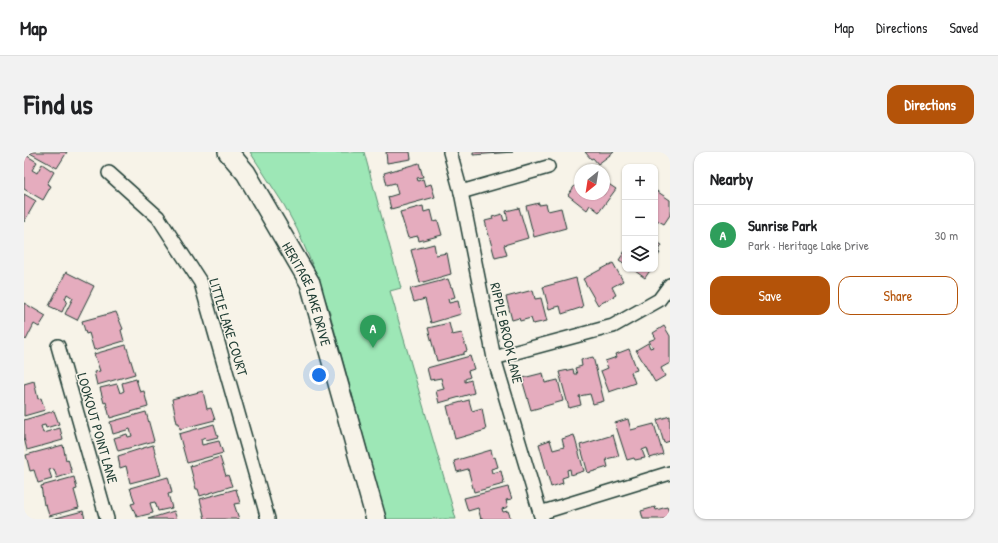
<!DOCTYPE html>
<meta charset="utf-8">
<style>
body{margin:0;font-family:"Patrick Hand",sans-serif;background:#f2f2f2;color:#202124}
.controls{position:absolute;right:12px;top:12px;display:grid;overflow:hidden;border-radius:8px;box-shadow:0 1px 3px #0004}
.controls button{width:36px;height:36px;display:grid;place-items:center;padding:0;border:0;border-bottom:1px solid #e0e0e0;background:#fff;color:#202124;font:20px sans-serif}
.compass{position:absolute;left:550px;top:12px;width:36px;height:36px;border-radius:50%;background:#fff;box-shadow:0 1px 3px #0004;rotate:210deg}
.you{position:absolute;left:295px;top:223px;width:14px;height:14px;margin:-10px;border:3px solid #fff;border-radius:50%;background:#1a73e8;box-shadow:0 0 0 6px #1a73e833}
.badge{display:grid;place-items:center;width:26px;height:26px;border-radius:50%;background:#b45309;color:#fff;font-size:13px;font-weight:700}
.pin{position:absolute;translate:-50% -33px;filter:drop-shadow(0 1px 2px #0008)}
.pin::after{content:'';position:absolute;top:21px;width:14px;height:12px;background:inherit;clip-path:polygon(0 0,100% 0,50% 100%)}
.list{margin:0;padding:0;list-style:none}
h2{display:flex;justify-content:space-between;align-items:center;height:52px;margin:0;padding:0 16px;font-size:17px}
h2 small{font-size:13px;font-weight:400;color:#757577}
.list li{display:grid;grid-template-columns:26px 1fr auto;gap:12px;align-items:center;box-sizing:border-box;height:60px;padding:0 16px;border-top:1px solid #e0e0e0}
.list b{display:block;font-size:15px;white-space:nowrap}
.list p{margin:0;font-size:13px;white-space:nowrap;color:#757577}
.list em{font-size:13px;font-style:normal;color:#757577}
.actions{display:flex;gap:8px;padding:12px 16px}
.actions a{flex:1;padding:9px 0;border:1px solid #b45309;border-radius:12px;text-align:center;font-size:14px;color:#b45309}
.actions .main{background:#b45309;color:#fff}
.icon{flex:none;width:22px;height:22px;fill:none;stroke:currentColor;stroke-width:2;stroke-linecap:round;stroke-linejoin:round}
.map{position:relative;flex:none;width:646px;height:367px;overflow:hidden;border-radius:12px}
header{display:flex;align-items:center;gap:24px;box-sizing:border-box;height:56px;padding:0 20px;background:#fff;border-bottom:1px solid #e0e0e0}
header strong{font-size:19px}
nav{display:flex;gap:22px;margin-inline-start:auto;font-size:14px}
.intro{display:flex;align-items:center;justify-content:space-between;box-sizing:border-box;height:96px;padding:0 24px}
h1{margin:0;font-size:28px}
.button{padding:10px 18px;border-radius:12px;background:#b45309;color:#fff;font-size:14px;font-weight:700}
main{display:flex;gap:24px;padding:0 24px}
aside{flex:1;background:#fff;border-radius:12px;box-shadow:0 1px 3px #0004}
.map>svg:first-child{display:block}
</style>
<header>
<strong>Map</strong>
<nav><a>Map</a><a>Directions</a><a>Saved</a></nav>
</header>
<div class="intro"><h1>Find us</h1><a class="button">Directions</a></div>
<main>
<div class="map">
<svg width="646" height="367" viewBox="0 0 646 367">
<rect width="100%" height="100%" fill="#f7f3e8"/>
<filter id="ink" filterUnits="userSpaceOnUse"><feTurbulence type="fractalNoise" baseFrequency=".025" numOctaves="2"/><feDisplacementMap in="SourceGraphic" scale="8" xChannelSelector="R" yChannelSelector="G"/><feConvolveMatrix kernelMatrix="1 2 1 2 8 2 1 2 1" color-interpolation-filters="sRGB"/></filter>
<g filter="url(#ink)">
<!-- green -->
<polygon fill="#9de7b6" stroke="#5e9275" points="226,0 340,0 377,136 366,139 432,367 362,367 305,158 291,119 273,77 260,53"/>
<!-- building -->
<g fill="#e5acbe" stroke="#1f3d34">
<polygon points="4,0 43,0 33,16"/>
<polygon points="362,0 386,0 387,7 363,11"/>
<polygon points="449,0 489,0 449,3"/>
<polygon points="561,0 590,0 574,12 569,6 567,7"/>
<polygon points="0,2 13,10 8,18 13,21 18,12 30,20 23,32 27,34 19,48 0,37"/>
<polygon points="395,11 399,25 393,26 394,29 399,27 401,34 407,32 411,45 367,57 364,45 374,42 371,31 363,33 360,21"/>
<polygon points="580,29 592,37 575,60 566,53 563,58 544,43 552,32 555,34 556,33 556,42 580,42"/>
<polygon points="631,38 646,48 646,63 640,72 631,67"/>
<polygon points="0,42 12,49 0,70"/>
<polygon points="515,51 515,53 522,52 524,59 537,56 542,76 510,85 502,54"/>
<polygon points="399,54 400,60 407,58 410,70 414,69 418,83 395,89 394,84 384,86 376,60"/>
<polygon points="495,56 504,86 480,93 483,103 471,106 461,69 469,67 468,65 478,62 480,69 484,68 482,59"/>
<polygon points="631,89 638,93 634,100 636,101 631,108"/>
<polygon points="410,92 412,103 423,101 427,122 396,131 387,98"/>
<polygon points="601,99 601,112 595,108"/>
<polygon points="589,111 599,129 588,135 592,143 574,153 559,127"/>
<polygon points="608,117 627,117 621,126"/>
<polygon points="42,120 70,134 53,168 41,162 49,146 43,142 41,147 43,149 38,160 25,154"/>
<polygon points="552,126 559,155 538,162 536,154 525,157 519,135"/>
<polygon points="424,127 427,135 428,135 431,145 424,147 425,151 434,149 437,162 407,171 401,147 390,150 386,137"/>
<polygon points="509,138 511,147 517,146 523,169 509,172 507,166 496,169 495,166 488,168 482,145"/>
<polygon points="0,151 22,164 15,175 10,172 2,188 0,186"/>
<polygon points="92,160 99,177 97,178 100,189 70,198 65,181 62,182 58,169"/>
<polygon points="425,171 428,183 438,181 443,199 440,200 440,202 413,209 404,176"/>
<polygon points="640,174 646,184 646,211 637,216 641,224 631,230 612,198 624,191 626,196 629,195 625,189 632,186 629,181"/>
<polygon points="102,193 111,222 73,233 70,220 76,219 70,202"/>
<polygon points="605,197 613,218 607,220 611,231 585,240 577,219 584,216 581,209 593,205 592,202"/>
<polygon points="446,204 450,217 444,219 446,225 441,227 441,230 447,228 450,241 415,251 412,239 420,237 417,226 406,228 403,216"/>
<polygon points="569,205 580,249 569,252 566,242 555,244 557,253 545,256 535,220 549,217 550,222 553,222 551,216 558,214 557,208"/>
<polygon points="519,221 521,231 534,228 539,249 507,258 499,231 500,230 499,226"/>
<polygon points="112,227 116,240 120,239 124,255 86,266 82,250 80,251 76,236 93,232 96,241 100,239 98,231"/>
<polygon points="10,229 14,247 17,246 21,258 0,264 0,232"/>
<polygon points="179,239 183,257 187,256 191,268 156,277 155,271 153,271 148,247"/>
<polygon points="445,248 448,259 458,256 462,278 431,287 423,254"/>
<polygon points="30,259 35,272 22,276 21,273 17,274 19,281 36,276 39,288 3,298 0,286 0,268"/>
<polygon points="122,260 130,289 94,299 90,286 103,282 104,285 108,284 106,277 89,282 86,270"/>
<polygon points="646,264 646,289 640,291 633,268"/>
<polygon points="604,267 607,278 630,272 639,302 626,306 623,296 618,298 621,306 611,308 610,306 603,308 591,271"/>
<polygon points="190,272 194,285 182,288 181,285 177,287 178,293 195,289 199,301 163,311 155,282"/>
<polygon points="550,283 560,319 547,323 546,317 543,318 544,324 538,326 539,331 527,335 515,292 526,288 529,298 540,295 538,287"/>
<polygon points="589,283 595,304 582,307 584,315 564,321 556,293"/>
<polygon points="39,293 42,308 44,307 48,321 33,326 30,317 25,318 28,327 14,331 10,318 6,319 2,303"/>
<polygon points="129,293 137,323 106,331 102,314 96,316 94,304"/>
<polygon points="467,298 469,306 471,305 474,315 467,317 468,321 477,319 480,332 450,340 444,317 433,320 430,309"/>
<polygon points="196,305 202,324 204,323 208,334 176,344 174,337 172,337 166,314"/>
<polygon points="50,325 53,337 50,338 55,356 25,364 22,352 20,353 17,334"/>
<polygon points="144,325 148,341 144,342 148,356 134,359 131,350 126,351 129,361 113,365 107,352 111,351 106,336"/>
<polygon points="484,335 488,347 482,348 484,355 478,357 479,360 484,359 487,367 456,367 457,367 454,356 444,359 440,346"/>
<polygon points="212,337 216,351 210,352 215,367 181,367 176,347"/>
<polygon points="631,355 632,358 643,355 646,362 646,367 619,367 617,359"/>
<polygon points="59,359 61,367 28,367"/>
<polygon points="150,359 153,367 124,367"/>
</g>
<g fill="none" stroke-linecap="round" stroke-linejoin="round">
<defs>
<g id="street">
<polyline points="426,0 437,40 470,206 518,367"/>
<polyline points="85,21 134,65 177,131 244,367"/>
<polyline points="437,40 524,15"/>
<polyline points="34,194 83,367"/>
<polyline points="470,206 589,174 635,148 646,133"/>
<polyline points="516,361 646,321"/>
</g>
<g id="secondary">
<path id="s1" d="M204 0 222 21 286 131 352 367"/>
</g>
</defs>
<!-- street casing -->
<use href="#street" stroke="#1f3d34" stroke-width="16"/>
<!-- secondary casing -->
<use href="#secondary" stroke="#1f3d34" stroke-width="22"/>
<!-- street -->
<use href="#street" stroke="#f7f3e8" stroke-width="13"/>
<!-- secondary -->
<use href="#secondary" stroke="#f7f3e8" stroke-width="19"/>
</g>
</g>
<g text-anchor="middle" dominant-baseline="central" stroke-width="3" stroke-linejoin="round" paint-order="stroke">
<!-- street labels -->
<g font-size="14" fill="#1f3d34" stroke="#f7f3e8">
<text stroke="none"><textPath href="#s1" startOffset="164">HERITAGE LAKE DRIVE</textPath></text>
<text transform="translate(205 175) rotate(73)">LITTLE LAKE COURT</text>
<text transform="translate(483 181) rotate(77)">RIPPLE BROOK LANE</text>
<text transform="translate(74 276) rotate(74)">LOOKOUT POINT LANE</text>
</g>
</g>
</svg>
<div class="controls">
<button>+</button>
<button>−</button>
<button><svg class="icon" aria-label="layers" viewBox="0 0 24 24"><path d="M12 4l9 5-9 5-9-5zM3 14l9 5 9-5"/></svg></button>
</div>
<svg class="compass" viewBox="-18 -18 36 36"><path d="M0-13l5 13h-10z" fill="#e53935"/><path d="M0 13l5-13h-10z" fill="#757577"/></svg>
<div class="you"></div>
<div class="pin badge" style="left:349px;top:196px;background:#2e9e5b">A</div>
</div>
<aside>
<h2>Nearby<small></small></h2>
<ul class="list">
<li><span class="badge" style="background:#2e9e5b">A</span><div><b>Sunrise Park</b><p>Park · Heritage Lake Drive</p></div><em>30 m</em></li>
</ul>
<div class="actions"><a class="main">Save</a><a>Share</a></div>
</aside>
</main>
